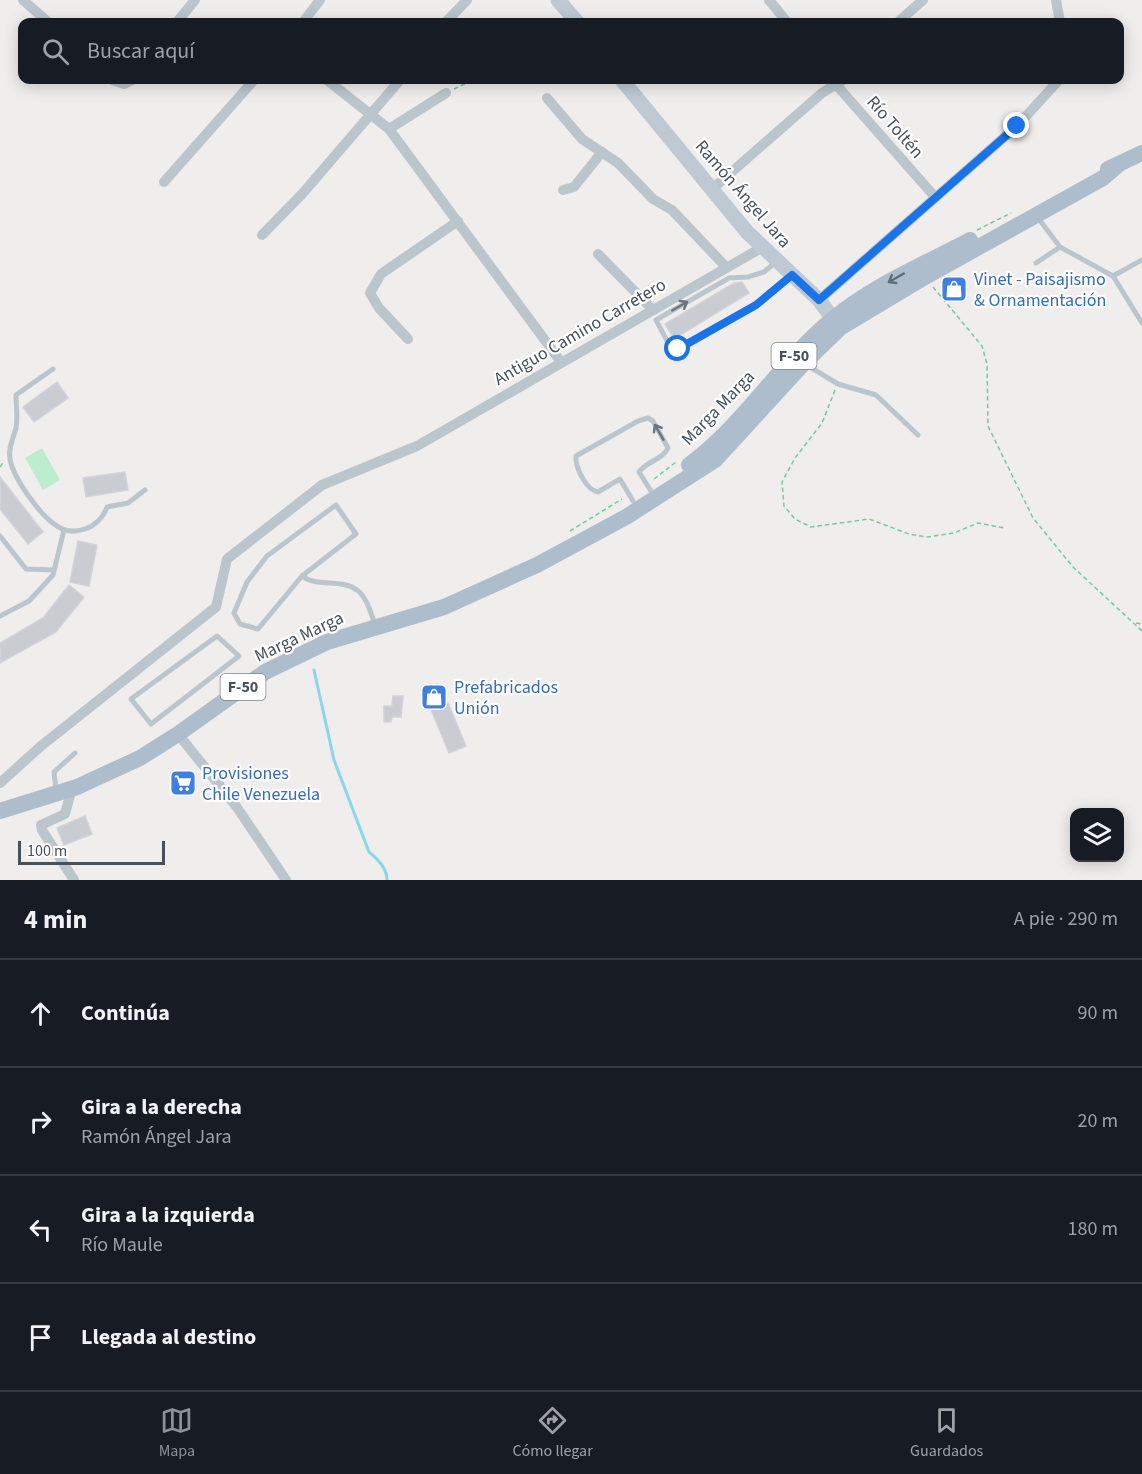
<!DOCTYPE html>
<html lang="es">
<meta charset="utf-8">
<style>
body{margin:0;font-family:"Source Sans 3",sans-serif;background:#242831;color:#f1f3f6}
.controls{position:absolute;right:18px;bottom:18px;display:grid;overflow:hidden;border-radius:12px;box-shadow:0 3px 15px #0003}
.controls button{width:54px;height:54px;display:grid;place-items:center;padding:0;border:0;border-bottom:2px solid #363941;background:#171b24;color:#f1f3f6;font:30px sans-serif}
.scale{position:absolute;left:18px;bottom:15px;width:147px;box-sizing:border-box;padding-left:6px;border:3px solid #46515a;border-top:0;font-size:16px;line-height:21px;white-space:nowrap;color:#46515a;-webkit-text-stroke:4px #fff;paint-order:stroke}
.stop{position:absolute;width:18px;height:18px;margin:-14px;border:4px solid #1a73e8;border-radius:50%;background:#fff}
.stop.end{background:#1a73e8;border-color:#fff;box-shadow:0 2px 6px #0008}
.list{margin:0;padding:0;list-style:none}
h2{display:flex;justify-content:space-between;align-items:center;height:78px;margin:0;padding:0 24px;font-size:26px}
h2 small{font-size:20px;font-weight:400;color:#9ea1a6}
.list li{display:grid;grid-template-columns:39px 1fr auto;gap:18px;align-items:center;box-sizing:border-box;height:108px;padding:0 24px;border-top:2px solid #363941}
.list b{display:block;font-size:22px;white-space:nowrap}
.list p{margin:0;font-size:20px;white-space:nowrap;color:#9ea1a6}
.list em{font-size:20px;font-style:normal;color:#9ea1a6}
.icon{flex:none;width:33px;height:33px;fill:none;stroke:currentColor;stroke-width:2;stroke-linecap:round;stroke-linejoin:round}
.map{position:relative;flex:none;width:1142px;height:880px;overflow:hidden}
.search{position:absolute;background:#171b24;box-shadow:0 3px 15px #0003;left:18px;right:18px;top:18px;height:66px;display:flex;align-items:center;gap:15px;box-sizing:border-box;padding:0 21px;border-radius:12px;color:#9ea1a6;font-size:22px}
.sheet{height:510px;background:#171b24}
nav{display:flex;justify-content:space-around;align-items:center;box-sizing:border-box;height:84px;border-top:2px solid #363941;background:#171b24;font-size:16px;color:#9ea1a6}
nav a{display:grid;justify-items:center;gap:3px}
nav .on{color:#8c9099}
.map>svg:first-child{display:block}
</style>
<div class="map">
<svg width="1142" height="880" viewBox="0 0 1142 880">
<rect width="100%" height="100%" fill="#f0eded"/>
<!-- park -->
<polygon fill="#bbedce" points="42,448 60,480 43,490 25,458"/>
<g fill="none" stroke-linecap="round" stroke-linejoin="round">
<!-- stream -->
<path stroke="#89d7ea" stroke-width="3" d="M314 670 334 760 369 852C378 859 387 868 387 880"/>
</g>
<!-- building -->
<g fill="#caccd2" stroke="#d1d3d9" stroke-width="1.5">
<polygon points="742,282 749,293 674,339 665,324 734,283"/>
<polygon points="57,382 68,398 34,422 23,407"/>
<polygon points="125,472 128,490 86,497 83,478"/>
<polygon points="0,477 43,532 28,544 0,509"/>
<polygon points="78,541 97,545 89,586 70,582"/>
<polygon points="69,585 84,597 56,632 0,663 0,643 43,618"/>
<polygon points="437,684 445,704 448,703 466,746 449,753 423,690"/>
<polygon points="393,696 403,696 401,717 392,717 391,722 384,722 384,706 392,706"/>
<polygon points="85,816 92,834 64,845 57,828"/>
</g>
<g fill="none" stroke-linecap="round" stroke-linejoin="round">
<!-- path -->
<g stroke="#74ca9e" stroke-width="1.5" stroke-dasharray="4.5 3" stroke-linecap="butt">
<polyline points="454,89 473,80"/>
<polyline points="977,230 1011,213"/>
<polyline points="933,287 982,346 987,364 988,426 1033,518 1073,567 1142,631"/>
<polyline points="835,390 822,423 795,458 782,482 784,506 795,519 811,527 869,519 909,534 927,537 954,533 978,523 1004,528"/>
<polyline points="0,467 4,461"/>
<polyline points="654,479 676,462"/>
<polyline points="570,531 622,499"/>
<polyline points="1136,623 1142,624"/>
</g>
<!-- lane -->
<g stroke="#bbc5cc" stroke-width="5">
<polyline points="1038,218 1060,247 1113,276 1142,323"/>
<polyline points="776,262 764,272 748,277 729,278 656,320 673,352 756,305 791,276"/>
<polyline points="1036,263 1060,247"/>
<polyline points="1113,276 1142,260"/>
<polyline points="805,364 838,384 876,395 918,435"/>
<path d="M53 369 16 395C16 406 18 418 16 428 13 439 8 448 10 459 13 478 39 513 54 524 73 539 100 528 107 507L128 503 145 490"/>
<path d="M633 501 620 479 598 492C586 490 575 467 576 456L638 421 648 418 653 421 668 448C662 460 647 461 639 472L651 491"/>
<polyline points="0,536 26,569 54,570"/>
<path d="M302 576 258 629 240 624 234 613 247 582 267 556 336 505 356 534 302 576C317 588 341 578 357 590 367 597 371 614 375 624"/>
<polyline points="0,616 29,601 53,575 64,530"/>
<polygon points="217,636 239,656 151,724 131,699"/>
<polyline points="56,791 54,772 75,753"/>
</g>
<!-- street -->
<g stroke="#bbc5cc" stroke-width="10">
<polyline points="23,0 48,22"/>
<polyline points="769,0 787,22"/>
<polyline points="1056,0 1060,22"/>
<polyline points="177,22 195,0"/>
<polyline points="303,22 320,0"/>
<polyline points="446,22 467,0"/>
<polyline points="898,22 923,0"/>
<polyline points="112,80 124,84 132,80"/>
<polyline points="327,80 389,129 561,362"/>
<polyline points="832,80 935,197"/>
<polyline points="547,98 582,139 618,163 653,199 672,210 726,267"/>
<polyline points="389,129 446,93"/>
<polyline points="164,182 254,80"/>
<polyline points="563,190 574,187 602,152"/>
<polyline points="711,190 822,93 843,80"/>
<polyline points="262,235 303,193 400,80"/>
<polyline points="598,254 652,309"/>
<polyline points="819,300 1017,126 1059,80"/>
<polyline points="408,339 379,308 370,293 381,274 458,221"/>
<polyline points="178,734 236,806 286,880"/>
<polyline points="0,783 41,746 216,607 227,559 322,485 417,446 761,248"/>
<polyline points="72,788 65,814 41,825 42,830 74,880"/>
</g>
<!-- secondary -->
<g stroke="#bec9d4" stroke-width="15">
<polyline points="558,0 577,22"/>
<polyline points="622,80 747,232 819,300 840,328"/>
</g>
<!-- primary -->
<g stroke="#adbdcc" stroke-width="16">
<polyline points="1108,169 1142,153"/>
<path d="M689 465C745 424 780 362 834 318 874 285 925 264 970 240"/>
<polyline points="0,811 77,787 140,758 178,734 265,672 327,642 444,607 537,565 626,517 715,460 803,364 840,328 925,277 1103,178 1117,166"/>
</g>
</g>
<!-- one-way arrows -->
<defs><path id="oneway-shaft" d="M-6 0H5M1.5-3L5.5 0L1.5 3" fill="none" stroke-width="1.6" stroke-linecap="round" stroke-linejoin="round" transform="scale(1.5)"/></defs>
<use stroke="#606c76" href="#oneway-shaft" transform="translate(896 278) rotate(150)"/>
<g stroke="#69747c">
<use href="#oneway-shaft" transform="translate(680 306) rotate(-30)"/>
<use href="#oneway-shaft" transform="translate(659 432) rotate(-120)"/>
</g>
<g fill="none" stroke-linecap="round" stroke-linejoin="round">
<!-- route -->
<polyline stroke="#1a73e8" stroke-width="8" points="678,349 756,305 792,275 819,300 1017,126"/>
</g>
<!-- icons -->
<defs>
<symbol id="shop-square" viewBox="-11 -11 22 22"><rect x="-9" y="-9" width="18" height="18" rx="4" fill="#3f7fe0" stroke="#fff"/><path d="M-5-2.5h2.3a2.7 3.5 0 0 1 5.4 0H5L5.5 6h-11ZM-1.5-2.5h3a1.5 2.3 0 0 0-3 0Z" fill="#fff"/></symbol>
<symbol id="supermarket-square" viewBox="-11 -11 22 22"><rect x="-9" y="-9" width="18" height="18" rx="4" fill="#3f7fe0" stroke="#fff"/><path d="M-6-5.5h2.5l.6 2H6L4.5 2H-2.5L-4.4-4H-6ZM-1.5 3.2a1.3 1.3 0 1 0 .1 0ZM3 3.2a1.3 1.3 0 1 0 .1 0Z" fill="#fff"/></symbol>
</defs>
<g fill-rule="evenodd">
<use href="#shop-square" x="939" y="274" width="30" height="30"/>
<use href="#shop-square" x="419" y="682" width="30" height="30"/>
<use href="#supermarket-square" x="168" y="768" width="30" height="30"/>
</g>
<g text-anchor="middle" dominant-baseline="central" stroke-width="4.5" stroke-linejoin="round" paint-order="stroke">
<!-- shield labels -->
<g fill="#fff" stroke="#7e858c" stroke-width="1.5">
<rect x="771.5" y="343" width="45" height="26" rx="4.5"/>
<rect x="220.5" y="674" width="45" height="26" rx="4.5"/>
</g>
<g font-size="16" font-weight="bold" fill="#46515a">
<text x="794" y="356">F-50</text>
<text x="243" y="687">F-50</text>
</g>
<!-- street labels -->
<g font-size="18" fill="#46515a" stroke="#fff">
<text transform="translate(895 127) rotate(49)">Río Toltén</text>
<text transform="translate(743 194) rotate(49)">Ramón Ángel Jara</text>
<text transform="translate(580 332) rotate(-30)">Antiguo Camino Carretero</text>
<text transform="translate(718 408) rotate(-46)">Marga Marga</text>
<text transform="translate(299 637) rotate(-25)">Marga Marga</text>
</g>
<!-- shop labels -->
<g font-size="18" fill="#366cbe" stroke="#fff" text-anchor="start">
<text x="974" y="279">Vinet - Paisajismo<tspan x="974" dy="21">&amp; Ornamentación</tspan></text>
<text x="454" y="687">Prefabricados<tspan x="454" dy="21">Unión</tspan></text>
<text x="202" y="773">Provisiones<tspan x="202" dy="21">Chile Venezuela</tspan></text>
</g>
</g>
</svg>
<div class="controls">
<button><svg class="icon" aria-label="layers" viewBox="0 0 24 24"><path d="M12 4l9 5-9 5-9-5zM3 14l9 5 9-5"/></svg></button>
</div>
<div class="scale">100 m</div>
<div class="stop" style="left:678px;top:349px"></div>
<div class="stop end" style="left:1017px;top:126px"></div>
<div class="search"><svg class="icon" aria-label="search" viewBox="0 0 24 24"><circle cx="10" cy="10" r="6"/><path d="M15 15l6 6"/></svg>Buscar aquí</div>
</div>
<section class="sheet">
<h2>4 min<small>A pie · 290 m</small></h2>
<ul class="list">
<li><svg class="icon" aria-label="ahead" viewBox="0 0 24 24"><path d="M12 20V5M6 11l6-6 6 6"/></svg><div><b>Continúa</b></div><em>90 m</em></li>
<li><svg class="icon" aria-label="right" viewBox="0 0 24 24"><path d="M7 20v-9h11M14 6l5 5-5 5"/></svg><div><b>Gira a la derecha</b><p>Ramón Ángel Jara</p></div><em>20 m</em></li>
<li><svg class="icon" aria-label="left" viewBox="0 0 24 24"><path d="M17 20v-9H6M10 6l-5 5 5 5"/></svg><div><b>Gira a la izquierda</b><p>Río Maule</p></div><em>180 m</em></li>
<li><svg class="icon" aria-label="arrive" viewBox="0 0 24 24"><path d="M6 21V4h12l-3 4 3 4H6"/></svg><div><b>Llegada al destino</b></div></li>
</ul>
</section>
<nav>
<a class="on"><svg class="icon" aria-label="map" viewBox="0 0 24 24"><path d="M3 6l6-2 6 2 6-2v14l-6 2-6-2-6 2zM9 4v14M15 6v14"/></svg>Mapa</a>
<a><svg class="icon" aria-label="directions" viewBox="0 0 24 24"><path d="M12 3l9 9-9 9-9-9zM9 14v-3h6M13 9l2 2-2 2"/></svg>Cómo llegar</a>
<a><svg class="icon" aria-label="saved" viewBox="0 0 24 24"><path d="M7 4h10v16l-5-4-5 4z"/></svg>Guardados</a>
</nav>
